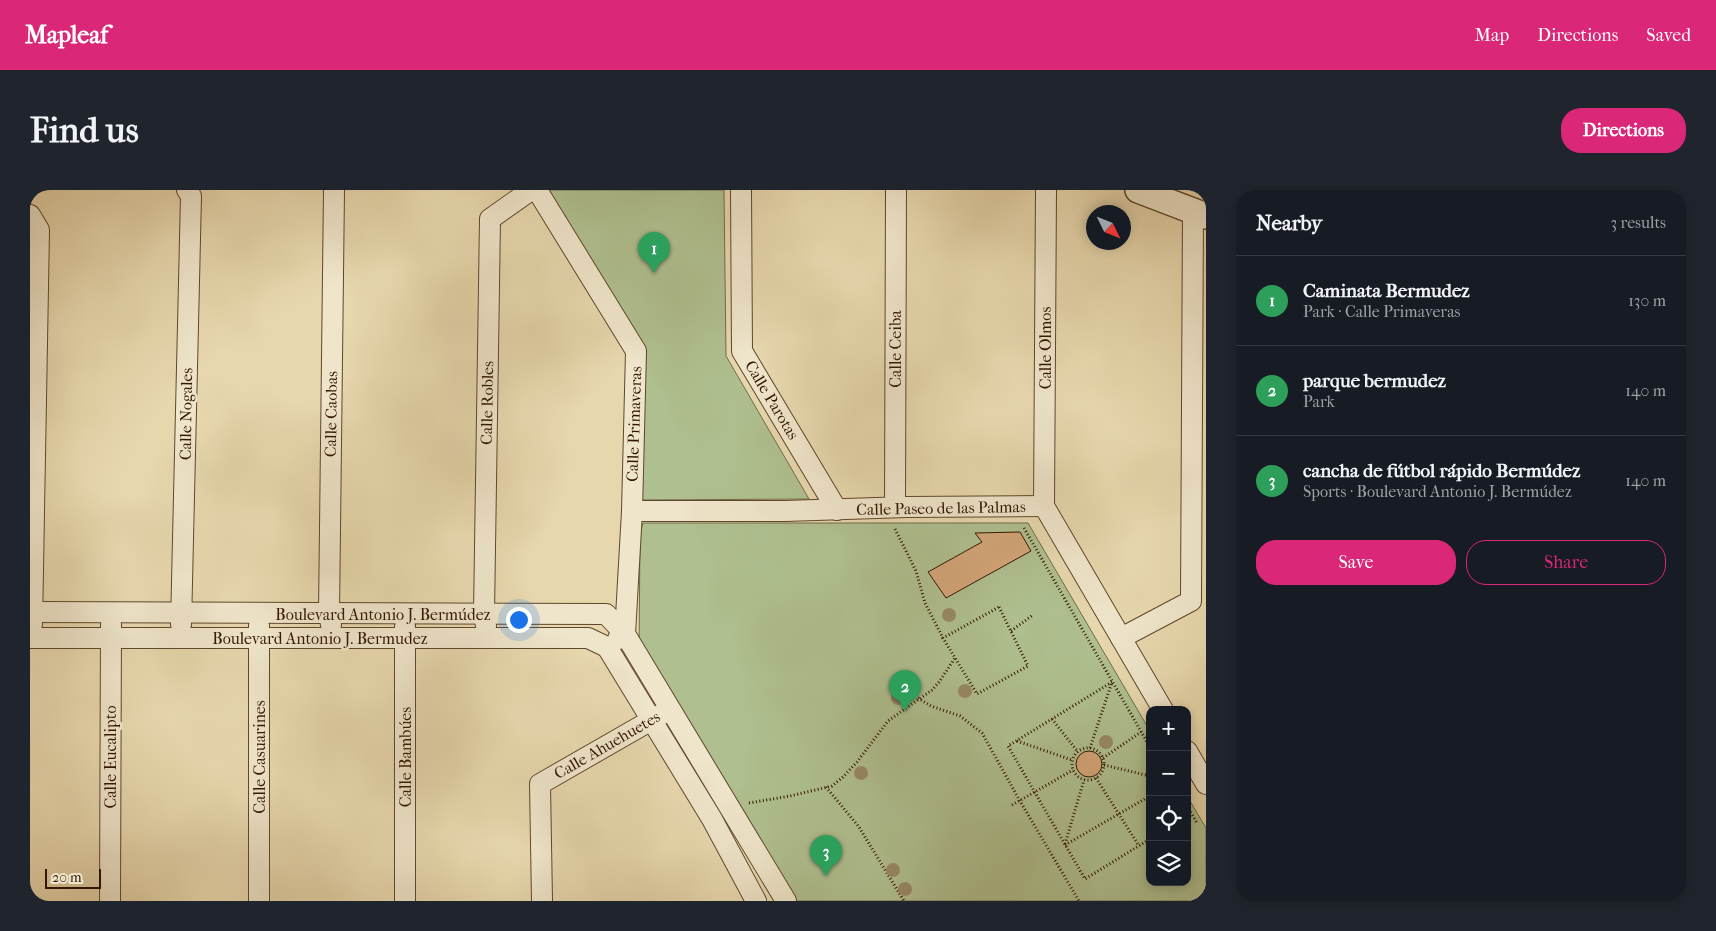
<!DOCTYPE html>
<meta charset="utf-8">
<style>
body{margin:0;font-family:"IM FELL French Canon",serif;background:#20242c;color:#f1f3f6}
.controls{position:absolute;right:15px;bottom:15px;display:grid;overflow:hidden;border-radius:10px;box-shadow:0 2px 12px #0003}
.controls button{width:45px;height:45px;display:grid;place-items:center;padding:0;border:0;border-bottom:1px solid #363941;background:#171b24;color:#f1f3f6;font:25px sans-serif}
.compass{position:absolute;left:1056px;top:15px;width:45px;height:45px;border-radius:50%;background:#171b24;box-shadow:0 2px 12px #0003;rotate:133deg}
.scale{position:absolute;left:15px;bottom:12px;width:56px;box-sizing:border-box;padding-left:5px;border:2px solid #331700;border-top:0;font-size:14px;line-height:18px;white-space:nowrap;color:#331700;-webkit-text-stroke:4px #efe5ca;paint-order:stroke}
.you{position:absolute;left:488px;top:429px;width:18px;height:18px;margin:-12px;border:4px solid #fff;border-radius:50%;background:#1a73e8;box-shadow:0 0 0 8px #1a73e833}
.badge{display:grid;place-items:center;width:32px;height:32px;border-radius:50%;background:#db2777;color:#fff;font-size:16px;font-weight:700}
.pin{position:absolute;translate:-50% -41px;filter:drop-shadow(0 1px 2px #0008)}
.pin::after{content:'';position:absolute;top:26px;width:18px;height:15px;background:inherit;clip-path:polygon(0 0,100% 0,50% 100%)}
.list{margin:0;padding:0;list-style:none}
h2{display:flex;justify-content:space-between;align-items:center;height:65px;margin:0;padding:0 20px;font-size:21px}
h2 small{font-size:16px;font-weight:400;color:#9ea1a6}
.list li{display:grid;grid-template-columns:32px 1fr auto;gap:15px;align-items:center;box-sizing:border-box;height:90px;padding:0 20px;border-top:1px solid #363941}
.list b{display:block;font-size:19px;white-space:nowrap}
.list p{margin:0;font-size:16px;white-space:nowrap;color:#9ea1a6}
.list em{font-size:16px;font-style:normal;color:#9ea1a6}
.actions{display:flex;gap:10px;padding:15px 20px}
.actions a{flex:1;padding:11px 0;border:1px solid #db2777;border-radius:20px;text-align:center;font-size:18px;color:#db2777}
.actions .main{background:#db2777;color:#fff}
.icon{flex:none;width:28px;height:28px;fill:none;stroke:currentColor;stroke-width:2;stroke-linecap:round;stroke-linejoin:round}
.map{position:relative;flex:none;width:1176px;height:711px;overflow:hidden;border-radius:20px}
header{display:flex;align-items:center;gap:30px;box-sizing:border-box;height:70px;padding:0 25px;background:#db2777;color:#fff}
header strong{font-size:24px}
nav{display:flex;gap:28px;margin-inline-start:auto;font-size:18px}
.intro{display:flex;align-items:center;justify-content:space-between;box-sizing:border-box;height:120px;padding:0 30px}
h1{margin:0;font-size:35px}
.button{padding:12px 22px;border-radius:20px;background:#db2777;color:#fff;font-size:18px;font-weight:700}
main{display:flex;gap:30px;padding:0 30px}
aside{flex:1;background:#171b24;border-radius:20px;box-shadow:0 2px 12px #0003}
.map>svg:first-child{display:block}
</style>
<header>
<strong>Mapleaf</strong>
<nav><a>Map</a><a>Directions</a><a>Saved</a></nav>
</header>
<div class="intro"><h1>Find us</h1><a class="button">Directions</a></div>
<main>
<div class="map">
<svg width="1176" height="711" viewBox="0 0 1176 711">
<rect width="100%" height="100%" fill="#e7d7ad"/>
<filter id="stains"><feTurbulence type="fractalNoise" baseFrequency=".004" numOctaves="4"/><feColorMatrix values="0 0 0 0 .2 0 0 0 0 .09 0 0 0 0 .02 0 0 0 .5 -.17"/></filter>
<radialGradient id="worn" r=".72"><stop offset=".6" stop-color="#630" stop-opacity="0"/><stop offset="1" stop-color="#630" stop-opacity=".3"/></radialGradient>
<!-- green -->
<g fill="#afbf8f" stroke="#716b48">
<polygon points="505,0 694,0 696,166 779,309 610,310 608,175"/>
<polygon points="613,333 998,333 1120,541 1120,692 1157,692 1157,606 1176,638 1176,711 753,711 609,464 610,343"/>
</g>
<!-- building -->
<g fill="#d3a579" stroke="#331700">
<polygon points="990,342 1001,361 916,408 898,382 952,352 945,343"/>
<circle cx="1059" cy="574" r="13"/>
</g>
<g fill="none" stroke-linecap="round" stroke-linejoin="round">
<defs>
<g id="minor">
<polyline points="507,0 606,161 602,321 595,444 588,449"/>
<polyline points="711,0 712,161 807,320"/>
<polyline points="0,25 9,40 2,435"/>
<polyline points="1014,316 1016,0"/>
<polyline points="1014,316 1133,520"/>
<polyline points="865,317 866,0"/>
<polyline points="602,321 755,321 877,317 1014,316"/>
<polyline points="0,422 576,424 595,444 756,711"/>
<polyline points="151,435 161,6 157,0"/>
<polyline points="229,435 229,711"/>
<polyline points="301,435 299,423 304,0"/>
<polyline points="456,436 454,424 460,29 501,0"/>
<polyline points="0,448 558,448 577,457"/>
<polyline points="1091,448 1161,411 1163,20"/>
<polyline points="577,457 682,629 726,711"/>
<polyline points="1157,561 1176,594"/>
<polyline points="80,711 81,434"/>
<polyline points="375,711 375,436"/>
<polyline points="512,711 510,594 632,524"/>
</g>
<polyline id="tertiary" points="1108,0 1176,26"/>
</defs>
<!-- minor casing -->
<use href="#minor" stroke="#60472b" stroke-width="22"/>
<!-- tertiary casing -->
<use href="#tertiary" stroke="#60472b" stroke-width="28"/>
<!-- path -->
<g stroke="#331700" stroke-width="3" stroke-dasharray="1 2.5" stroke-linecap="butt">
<polyline points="994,338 1120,557"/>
<polyline points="865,339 886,381 895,413 913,448"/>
<polygon points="969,417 998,476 947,504 913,448"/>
<polyline points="981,441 1003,425"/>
<polyline points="1082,492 978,556 1055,689 1120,649"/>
<polyline points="888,508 901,516 930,526 952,543 990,611 1049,711"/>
<polyline points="1022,529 1048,562"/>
<polyline points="987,551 1042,570"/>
<polyline points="1060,558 1082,492"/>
<circle cx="1058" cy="574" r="16"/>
<polyline points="1073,568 1111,542"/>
<polyline points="1074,575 1120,586"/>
<polyline points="1066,588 1109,656"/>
<polyline points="796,597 829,637 874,711"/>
<polyline points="719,613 760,606 802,596 813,587 827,572 858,531 902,500 909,492 925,468"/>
<polyline points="982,615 1043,580"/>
<polyline points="1157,616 1167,633"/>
<polyline points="1035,654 1054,590"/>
<polyline points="1035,655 1120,606"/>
</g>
<!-- minor -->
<use href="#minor" stroke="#efe5ca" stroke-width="20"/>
<!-- tertiary -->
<use href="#tertiary" stroke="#efe5ca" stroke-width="25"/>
</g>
<!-- trees -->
<g fill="#988966">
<circle cx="919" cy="425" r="7"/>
<circle cx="935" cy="501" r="7"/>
<circle cx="868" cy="508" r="7"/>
<circle cx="1076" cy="552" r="7"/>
<circle cx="831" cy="583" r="7"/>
<circle cx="863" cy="680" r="7"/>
<circle cx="875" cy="699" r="7"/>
</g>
<g text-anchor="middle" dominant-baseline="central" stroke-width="5" stroke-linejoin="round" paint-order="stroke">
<!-- street labels -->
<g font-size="16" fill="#331700" stroke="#efe5ca">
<text transform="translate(1015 158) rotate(-90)">Calle Olmos</text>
<text transform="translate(865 159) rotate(-90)">Calle Ceiba</text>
<text transform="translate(742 210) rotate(59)">Calle Parotas</text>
<text transform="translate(457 213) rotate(-89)">Calle Robles</text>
<text transform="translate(156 224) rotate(-89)">Calle Nogales</text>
<text transform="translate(301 224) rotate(-89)">Calle Caobas</text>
<text transform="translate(604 234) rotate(-88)">Calle Primaveras</text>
<text transform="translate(911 318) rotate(-1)">Calle Paseo de las Palmas</text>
<text x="353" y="424">Boulevard Antonio J. Bermúdez</text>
<text x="290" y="448">Boulevard Antonio J. Bermudez</text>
<text transform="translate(577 555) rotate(-30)">Calle Ahuehuetes</text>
<text transform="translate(80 567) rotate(-90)">Calle Eucalipto</text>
<text transform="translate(229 567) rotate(-90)">Calle Casuarines</text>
<text transform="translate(375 567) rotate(-90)">Calle Bambúes</text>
</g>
</g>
<rect width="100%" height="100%" filter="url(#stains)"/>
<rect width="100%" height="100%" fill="url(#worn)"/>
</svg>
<div class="controls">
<button>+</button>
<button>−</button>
<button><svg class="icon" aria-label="locate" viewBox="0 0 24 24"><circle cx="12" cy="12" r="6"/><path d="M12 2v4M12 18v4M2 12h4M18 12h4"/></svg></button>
<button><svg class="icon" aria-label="layers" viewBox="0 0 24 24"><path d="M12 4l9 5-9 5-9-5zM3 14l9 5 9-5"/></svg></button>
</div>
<svg class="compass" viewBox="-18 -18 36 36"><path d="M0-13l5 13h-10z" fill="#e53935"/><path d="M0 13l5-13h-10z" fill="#9ea1a6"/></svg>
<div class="scale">20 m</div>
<div class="you"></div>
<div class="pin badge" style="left:624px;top:83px;background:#2e9e5b">1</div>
<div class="pin badge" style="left:875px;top:521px;background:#2e9e5b">2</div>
<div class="pin badge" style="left:796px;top:686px;background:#2e9e5b">3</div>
</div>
<aside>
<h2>Nearby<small>3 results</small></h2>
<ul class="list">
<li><span class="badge" style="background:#2e9e5b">1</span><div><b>Caminata Bermudez</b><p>Park · Calle Primaveras</p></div><em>130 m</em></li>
<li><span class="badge" style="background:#2e9e5b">2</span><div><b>parque bermudez</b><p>Park</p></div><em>140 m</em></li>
<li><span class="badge" style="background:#2e9e5b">3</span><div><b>cancha de fútbol rápido Bermúdez</b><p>Sports · Boulevard Antonio J. Bermúdez</p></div><em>140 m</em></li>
</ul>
<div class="actions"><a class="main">Save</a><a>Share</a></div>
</aside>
</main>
